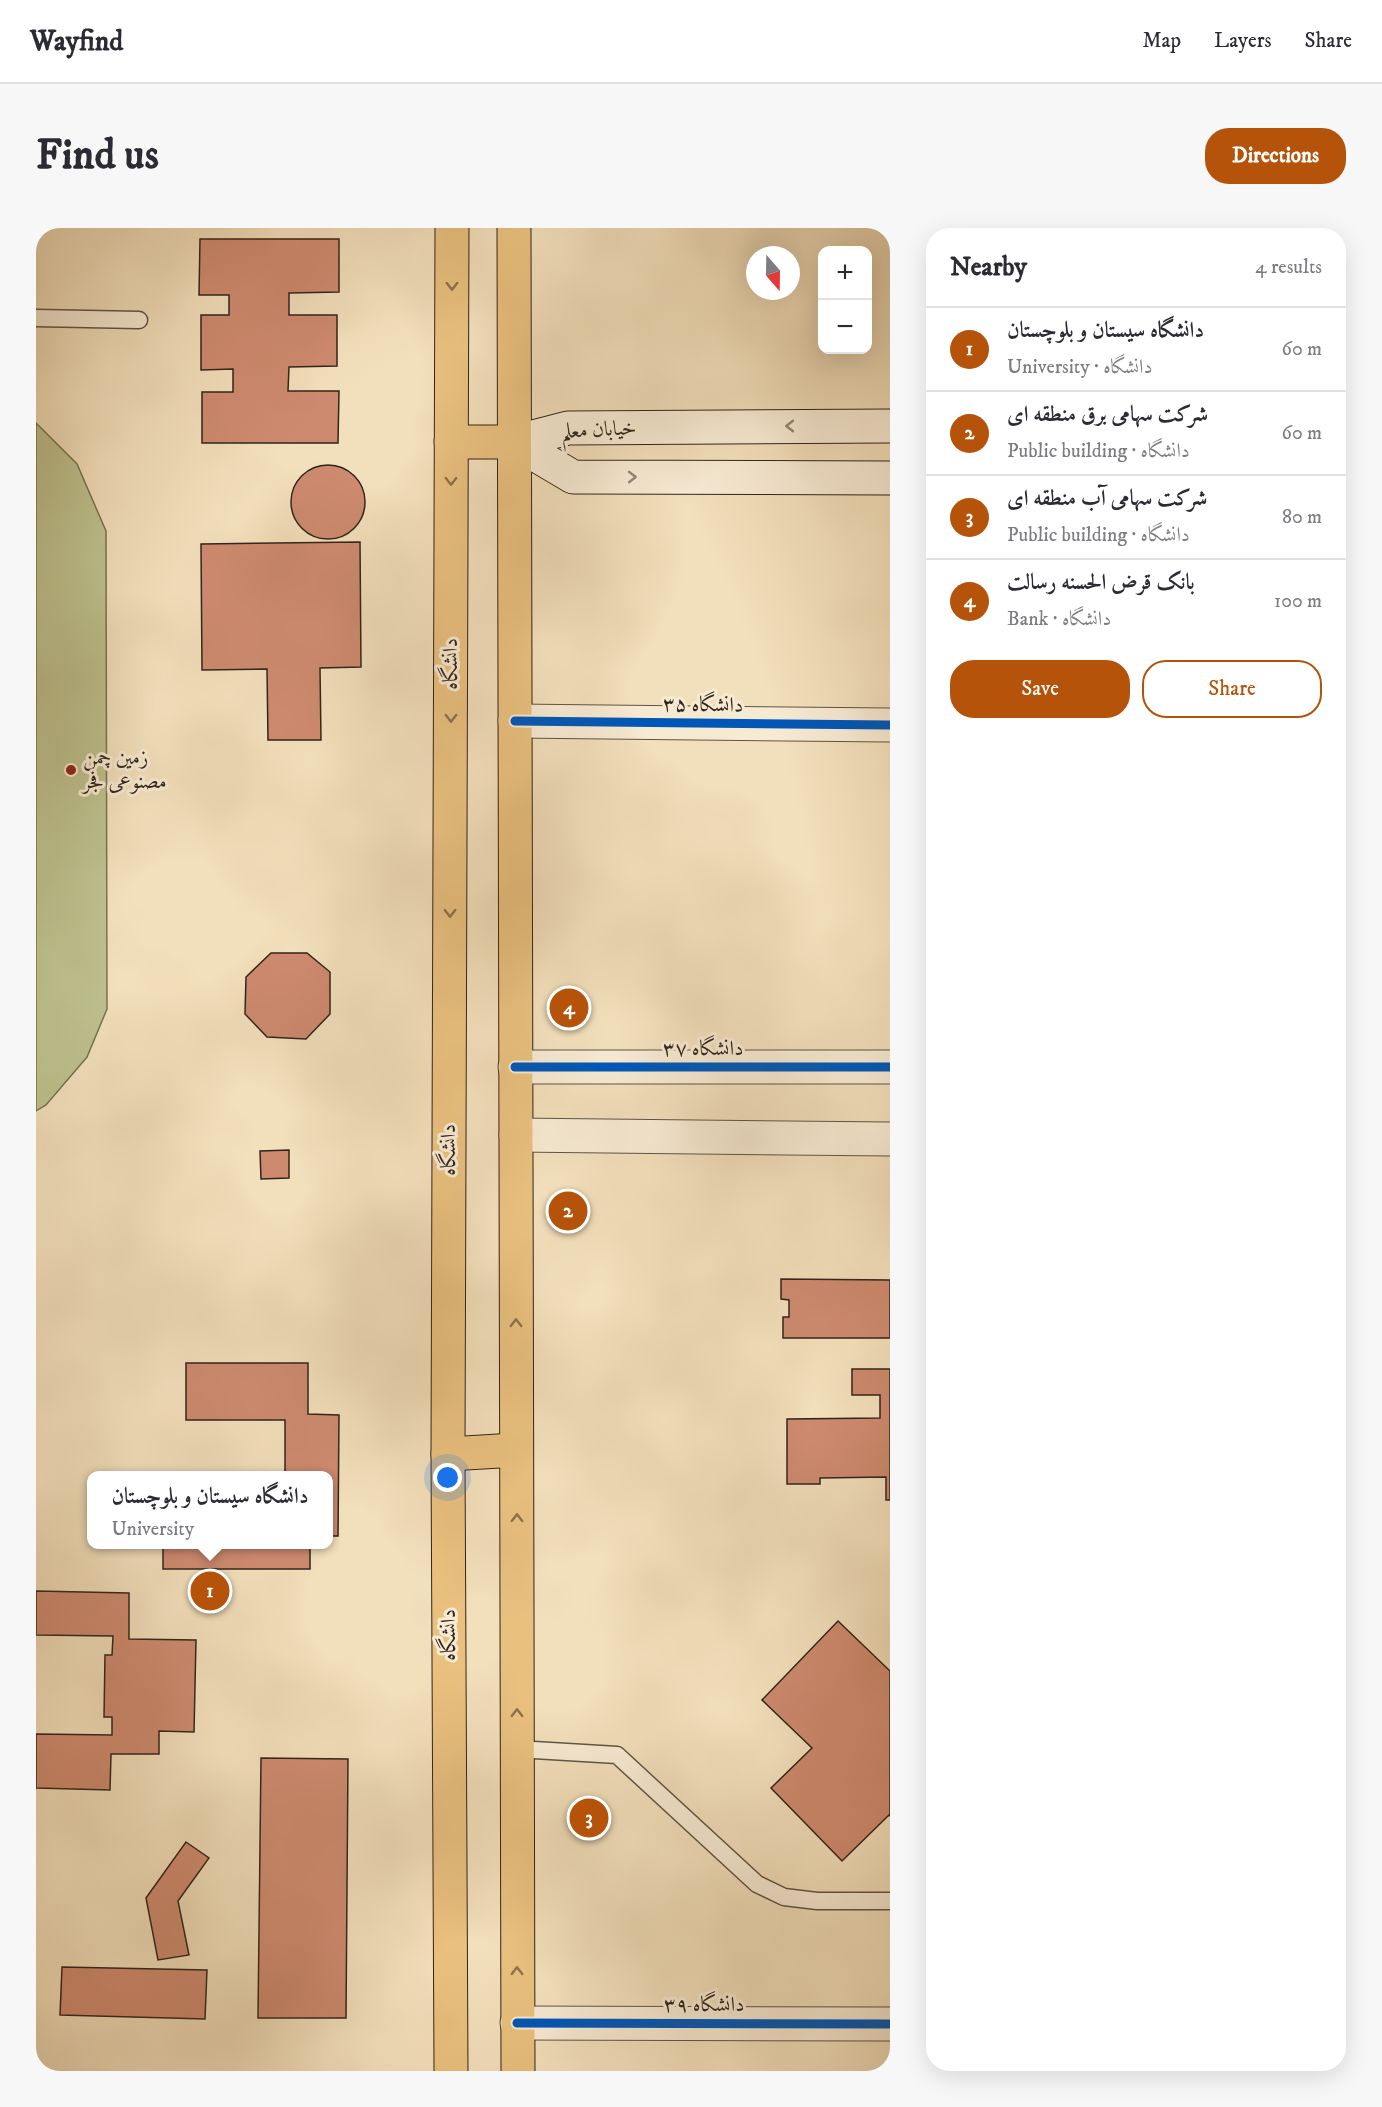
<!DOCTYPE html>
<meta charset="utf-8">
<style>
body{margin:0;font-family:"IM FELL DW Pica",Amiri,serif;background:#f7f7f7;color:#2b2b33}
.controls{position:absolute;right:18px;top:18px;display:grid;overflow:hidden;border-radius:12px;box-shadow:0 6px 24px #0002}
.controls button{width:54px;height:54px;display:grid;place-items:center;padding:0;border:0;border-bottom:2px solid #e1e1e2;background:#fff;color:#2b2b33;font:30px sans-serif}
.compass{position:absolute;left:710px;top:18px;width:54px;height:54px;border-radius:50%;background:#fff;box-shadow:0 6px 24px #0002;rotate:160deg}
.you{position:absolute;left:412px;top:1250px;width:21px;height:21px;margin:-15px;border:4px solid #fff;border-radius:50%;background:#1a73e8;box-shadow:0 0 0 9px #1a73e833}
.badge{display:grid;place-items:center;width:39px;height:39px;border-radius:50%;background:#b45309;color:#fff;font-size:20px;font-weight:700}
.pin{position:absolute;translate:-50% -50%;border:3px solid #fff;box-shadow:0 2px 6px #0006}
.popup{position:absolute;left:51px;top:1243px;width:246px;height:78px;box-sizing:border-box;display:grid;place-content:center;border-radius:12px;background:#fff;filter:drop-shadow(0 2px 4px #0005);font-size:20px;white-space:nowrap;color:#7c7c81}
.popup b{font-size:22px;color:#2b2b33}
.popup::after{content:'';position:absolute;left:50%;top:100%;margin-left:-12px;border:12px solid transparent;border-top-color:#fff}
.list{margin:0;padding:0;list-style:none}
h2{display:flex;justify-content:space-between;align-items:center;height:78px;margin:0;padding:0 24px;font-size:26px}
h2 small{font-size:20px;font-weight:400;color:#7c7c81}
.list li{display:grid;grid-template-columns:39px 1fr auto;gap:18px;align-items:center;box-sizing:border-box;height:84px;padding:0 24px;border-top:2px solid #e1e1e2}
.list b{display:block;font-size:22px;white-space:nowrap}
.list p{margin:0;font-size:20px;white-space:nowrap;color:#7c7c81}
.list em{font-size:20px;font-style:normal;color:#7c7c81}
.actions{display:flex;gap:12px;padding:18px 24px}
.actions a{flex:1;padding:14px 0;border:2px solid #b45309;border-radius:24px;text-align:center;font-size:21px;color:#b45309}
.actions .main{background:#b45309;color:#fff}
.map{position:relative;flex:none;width:854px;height:1843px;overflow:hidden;border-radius:24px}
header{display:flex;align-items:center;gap:36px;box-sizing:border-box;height:84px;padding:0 30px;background:#fff;border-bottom:2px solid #e1e1e2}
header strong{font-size:28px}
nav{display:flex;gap:33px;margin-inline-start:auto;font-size:21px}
.intro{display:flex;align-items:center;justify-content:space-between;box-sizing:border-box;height:144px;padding:0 36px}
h1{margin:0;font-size:42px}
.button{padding:15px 27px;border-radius:24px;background:#b45309;color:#fff;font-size:21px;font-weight:700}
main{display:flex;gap:36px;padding:0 36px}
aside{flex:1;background:#fff;border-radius:24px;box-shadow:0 6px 24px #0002}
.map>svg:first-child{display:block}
</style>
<header>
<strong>Wayfind</strong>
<nav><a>Map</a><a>Layers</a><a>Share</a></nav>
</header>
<div class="intro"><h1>Find us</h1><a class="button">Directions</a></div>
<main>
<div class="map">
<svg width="854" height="1843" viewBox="0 0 854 1843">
<rect width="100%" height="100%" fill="#f2dfbb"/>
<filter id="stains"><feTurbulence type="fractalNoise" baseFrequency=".00333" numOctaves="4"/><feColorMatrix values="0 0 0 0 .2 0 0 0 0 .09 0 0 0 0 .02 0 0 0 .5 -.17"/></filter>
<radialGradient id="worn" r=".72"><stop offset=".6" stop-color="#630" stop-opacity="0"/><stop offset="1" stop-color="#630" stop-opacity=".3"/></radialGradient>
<!-- green -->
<polygon fill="#bdc18e" stroke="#767355" stroke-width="1.5" points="0,195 41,236 70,303 71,781 51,829 10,877 0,883"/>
<!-- building -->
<g fill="#ce8a6f" stroke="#30251c" stroke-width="1.5">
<polygon points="164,11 303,11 303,64 253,65 253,87 301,87 301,138 253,139 252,163 303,163 302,215 166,215 166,164 197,164 197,141 165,142 165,87 193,87 193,67 163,67"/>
<circle cx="292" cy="274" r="37"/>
<polygon points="324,314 325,439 284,440 285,512 232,512 231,441 166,442 165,316"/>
<polygon points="235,725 271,725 294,744 294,786 270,811 231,809 209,786 210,749"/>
<polygon points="253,922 253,950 225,951 224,923"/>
<polygon points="745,1051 854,1052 854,1110 747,1110 747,1089 753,1089 753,1072 745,1071"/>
<polygon points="150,1135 272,1135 272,1186 303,1187 302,1308 292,1308 292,1248 249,1248 249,1192 150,1192"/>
<polygon points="816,1141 854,1141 854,1272 850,1272 850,1249 784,1250 784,1256 751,1256 751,1191 844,1190 844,1167 816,1167"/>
<rect x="127" y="1316" width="147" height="25"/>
<polygon points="0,1363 93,1365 93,1411 160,1412 158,1504 123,1503 123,1526 75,1526 74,1562 0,1560 0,1506 76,1507 76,1489 68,1489 69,1427 76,1427 77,1408 0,1407"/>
<polygon points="802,1393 854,1443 854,1588 853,1587 806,1633 735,1560 776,1520 726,1472"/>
<polygon points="225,1530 312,1531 310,1790 222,1790"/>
<polygon points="150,1614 173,1630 142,1673 153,1727 122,1732 110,1670"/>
<polygon points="26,1739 171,1742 169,1791 24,1787"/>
</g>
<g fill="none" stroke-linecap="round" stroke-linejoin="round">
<defs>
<g id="service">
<polyline points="0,90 103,92"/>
<polyline points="481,1521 581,1527 721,1656 748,1669 781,1673 854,1673"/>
</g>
<g id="minor">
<polyline points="479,493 854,497"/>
<polyline points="479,839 854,839"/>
<polyline points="480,907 854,911"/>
</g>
<polyline id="tertiary" points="481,1795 854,1796"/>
<g id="secondary">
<polyline points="478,214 537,249 854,250"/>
<polyline points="478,214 532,200 854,198"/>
</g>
<g id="primary">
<polyline points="478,0 482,1843"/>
<polyline points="415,214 478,214"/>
<polyline points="412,1226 480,1222"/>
<polyline points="415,1843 412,1226 416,0"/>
</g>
</defs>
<!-- service casing -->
<use href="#service" stroke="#605444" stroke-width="19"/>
<!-- minor casing -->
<use href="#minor" stroke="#605444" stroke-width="35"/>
<!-- tertiary casing -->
<use href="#tertiary" stroke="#605444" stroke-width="35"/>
<!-- secondary casing -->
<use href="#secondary" stroke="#30251c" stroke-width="35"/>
<!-- primary casing -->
<use href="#primary" stroke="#30251c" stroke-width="35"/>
<!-- service -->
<use href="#service" stroke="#f7ead3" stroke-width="16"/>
<!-- minor -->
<use href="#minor" stroke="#f7ead3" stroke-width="33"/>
<!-- tertiary -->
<use href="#tertiary" stroke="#f7ead3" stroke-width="33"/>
<!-- secondary -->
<use href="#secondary" stroke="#f7ead3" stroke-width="33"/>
<!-- primary -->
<use href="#primary" stroke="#e9c07e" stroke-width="33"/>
<defs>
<g id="cycleway">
<polyline points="479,493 854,497"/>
<polyline points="479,839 854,839"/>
<polyline points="481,1795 854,1796"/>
</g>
</defs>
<!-- cycleway casing -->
<use href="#cycleway" stroke="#f7ead3" stroke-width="13"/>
<!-- cycleway -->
<use href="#cycleway" stroke="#0057b8" stroke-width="9"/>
</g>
<!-- one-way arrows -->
<defs><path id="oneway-chevron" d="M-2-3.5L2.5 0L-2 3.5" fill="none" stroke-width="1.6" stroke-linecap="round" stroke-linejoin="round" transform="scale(1.5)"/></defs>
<g stroke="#8c724d">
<use href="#oneway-chevron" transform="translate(416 58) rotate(90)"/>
<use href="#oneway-chevron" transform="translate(415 253) rotate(90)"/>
<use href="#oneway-chevron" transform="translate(415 490) rotate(90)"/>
<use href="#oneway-chevron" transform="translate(414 685) rotate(90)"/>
<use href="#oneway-chevron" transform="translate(480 1095) rotate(-90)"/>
<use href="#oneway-chevron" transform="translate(481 1290) rotate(-90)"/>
<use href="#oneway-chevron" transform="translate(481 1485) rotate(-90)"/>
<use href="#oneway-chevron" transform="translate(481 1743) rotate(-90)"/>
</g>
<g stroke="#948878">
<use href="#oneway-chevron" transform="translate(754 198) rotate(180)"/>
<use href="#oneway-chevron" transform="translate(596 249)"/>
</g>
<!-- markers -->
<circle fill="#8f2418" stroke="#f7ead3" stroke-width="2" cx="35" cy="542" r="6"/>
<g text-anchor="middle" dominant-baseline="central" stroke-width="6" stroke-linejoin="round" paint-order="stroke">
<!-- street labels -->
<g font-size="21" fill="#30251c" stroke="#f7ead3">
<text transform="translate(563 202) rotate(-3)">خیابان معلم</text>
<text transform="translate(415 436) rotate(-90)">دانشگاه</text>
<text transform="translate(667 477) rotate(1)">دانشگاه ۳۵</text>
<text x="667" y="821">دانشگاه ۳۷</text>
<text transform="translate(413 922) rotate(-90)">دانشگاه</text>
<text transform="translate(413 1407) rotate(-90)">دانشگاه</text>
<text x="668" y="1777">دانشگاه ۳۹</text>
</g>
<!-- poi labels -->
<g font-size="21" fill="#30251c" stroke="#f7ead3" text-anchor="start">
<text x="47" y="530">زمین چمن<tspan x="47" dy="24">مصنوعی فجر</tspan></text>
</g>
</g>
<rect width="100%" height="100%" filter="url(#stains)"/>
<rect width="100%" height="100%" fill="url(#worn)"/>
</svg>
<div class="controls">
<button>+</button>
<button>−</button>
</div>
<svg class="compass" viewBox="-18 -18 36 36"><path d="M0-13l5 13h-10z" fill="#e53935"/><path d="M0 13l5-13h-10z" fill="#7c7c81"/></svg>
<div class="you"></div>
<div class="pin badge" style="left:174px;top:1363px">1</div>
<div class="popup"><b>دانشگاه سیستان و بلوچستان</b>University</div>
<div class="pin badge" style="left:532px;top:983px">2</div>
<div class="pin badge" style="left:553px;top:1590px">3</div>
<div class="pin badge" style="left:533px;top:780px">4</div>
</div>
<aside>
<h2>Nearby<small>4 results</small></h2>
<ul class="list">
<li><span class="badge">1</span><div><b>دانشگاه سیستان و بلوچستان</b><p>University · دانشگاه</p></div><em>60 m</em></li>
<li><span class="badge">2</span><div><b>شرکت سهامی برق منطقه ای</b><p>Public building · دانشگاه</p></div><em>60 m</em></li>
<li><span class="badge">3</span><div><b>شرکت سهامی آب منطقه ای</b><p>Public building · دانشگاه</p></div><em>80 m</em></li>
<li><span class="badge">4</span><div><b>بانک قرض الحسنه رسالت</b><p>Bank · دانشگاه</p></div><em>100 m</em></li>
</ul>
<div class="actions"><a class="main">Save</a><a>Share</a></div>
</aside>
</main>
